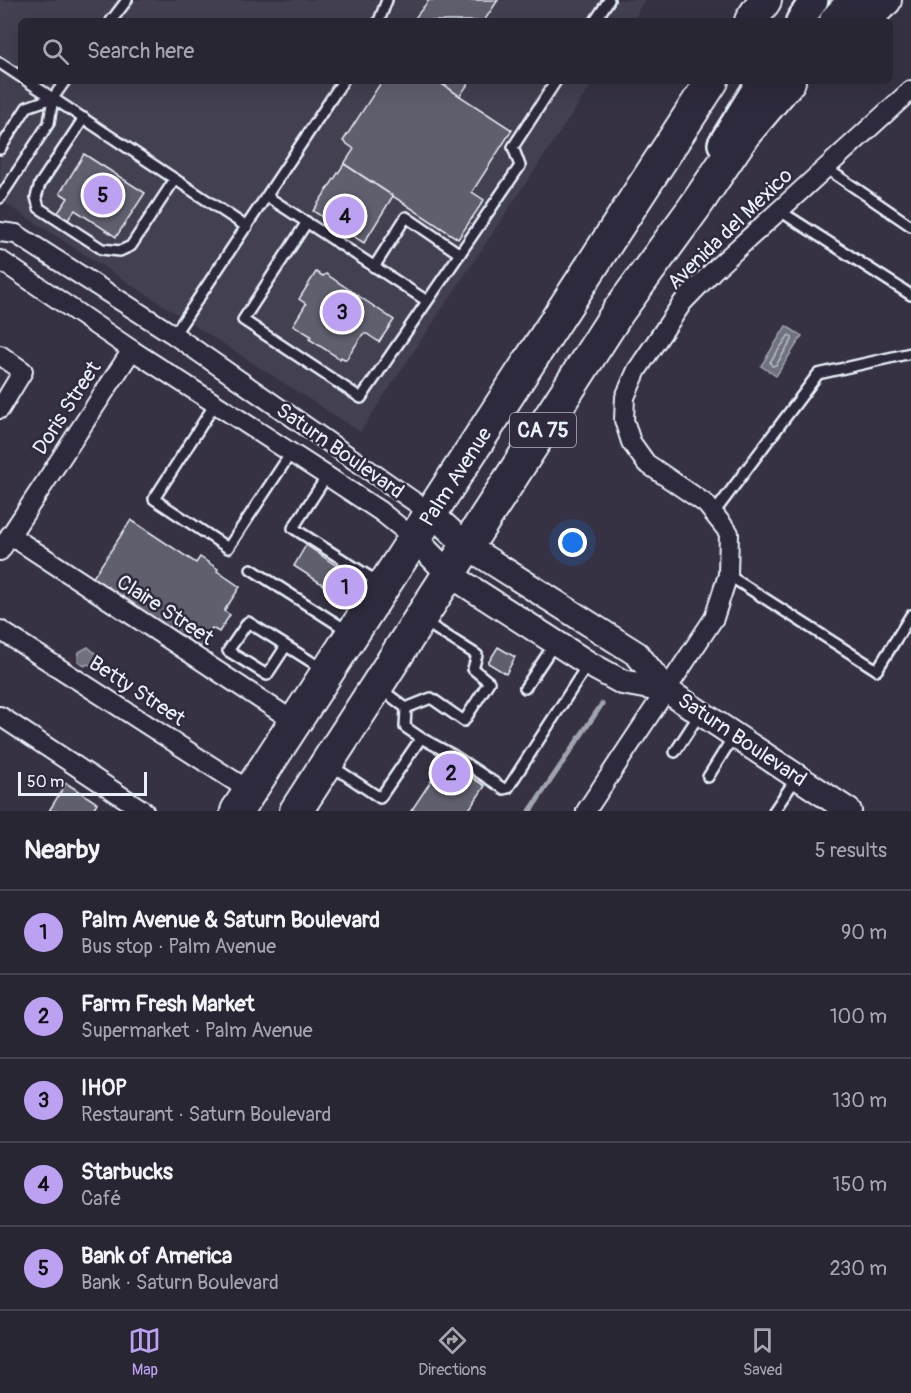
<!DOCTYPE html>
<meta charset="utf-8">
<style>
body{margin:0;font-family:Pangolin,sans-serif;background:#34323f;color:#f1f3f6}
.scale{position:absolute;left:18px;bottom:15px;width:129px;box-sizing:border-box;padding-left:6px;border:3px solid #e8f1f8;border-top:0;font-size:16px;line-height:21px;white-space:nowrap;color:#e8f1f8;-webkit-text-stroke:4px #2f2a3d;paint-order:stroke}
.you{position:absolute;left:573px;top:543px;width:21px;height:21px;margin:-15px;border:4px solid #fff;border-radius:50%;background:#1a73e8;box-shadow:0 0 0 9px #1a73e833}
.badge{display:grid;place-items:center;width:39px;height:39px;border-radius:50%;background:#bca0f2;color:#111;font-size:20px;font-weight:700}
.pin{position:absolute;translate:-50% -50%;border:3px solid #fff;box-shadow:0 2px 6px #0006}
.list{margin:0;padding:0;list-style:none}
h2{display:flex;justify-content:space-between;align-items:center;height:78px;margin:0;padding:0 24px;font-size:26px}
h2 small{font-size:20px;font-weight:400;color:#a5a5ac}
.list li{display:grid;grid-template-columns:39px 1fr auto;gap:18px;align-items:center;box-sizing:border-box;height:84px;padding:0 24px;border-top:2px solid #44434e}
.list b{display:block;font-size:22px;white-space:nowrap}
.list p{margin:0;font-size:20px;white-space:nowrap;color:#a5a5ac}
.list em{font-size:20px;font-style:normal;color:#a5a5ac}
.icon{flex:none;width:33px;height:33px;fill:none;stroke:currentColor;stroke-width:2;stroke-linecap:round;stroke-linejoin:round}
.map{position:relative;flex:none;width:911px;height:811px;overflow:hidden}
.search{position:absolute;background:#282633;box-shadow:0 6px 24px #0002;left:18px;right:18px;top:18px;height:66px;display:flex;align-items:center;gap:15px;box-sizing:border-box;padding:0 21px;border-radius:9px;color:#a5a5ac;font-size:22px}
.sheet{height:498px;background:#282633}
nav{display:flex;justify-content:space-around;align-items:center;box-sizing:border-box;height:84px;border-top:2px solid #44434e;background:#282633;font-size:16px;color:#a5a5ac}
nav a{display:grid;justify-items:center;gap:3px}
nav .on{color:#bca0f2}
.map>svg:first-child{display:block}
</style>
<div class="map">
<svg width="911" height="811" viewBox="0 0 911 811">
<rect width="100%" height="100%" fill="#363244"/>
<filter id="ink" filterUnits="userSpaceOnUse"><feTurbulence type="fractalNoise" baseFrequency=".0167" numOctaves="2"/><feDisplacementMap in="SourceGraphic" scale="12" xChannelSelector="R" yChannelSelector="G"/><feConvolveMatrix kernelMatrix="1 2 1 2 8 2 1 2 1" color-interpolation-filters="sRGB"/></filter>
<g filter="url(#ink)">
<!-- built -->
<polygon fill="#433f51" points="0,0 644,0 633,21 21,21 21,81 594,81 360,432 0,200"/>
<!-- water -->
<g fill="#70717f" stroke="#a0a4af" stroke-width="1.5">
<polygon points="786,326 802,336 776,376 761,366"/>
<polygon points="88,647 103,660 98,668 87,664 85,666 78,661 79,652"/>
</g>
<g fill="none" stroke-linecap="round" stroke-linejoin="round">
<!-- shore -->
<polygon stroke="#b8bec8" stroke-width="1.5" points="789,335 792,337 792,340 776,365 772,366 770,362"/>
<!-- stream -->
<polyline stroke="#a0a4af" stroke-width="5" points="530,811 602,704"/>
</g>
<!-- building -->
<g fill="#605e6e" stroke="#e8f1f8" stroke-width="1.5">
<polygon points="429,0 498,0 484,21 419,21 415,18"/>
<polygon points="382,81 437,81 512,130 472,192 484,200 458,239 344,164 354,149 343,141"/>
<polygon points="439,81 470,81 460,96"/>
<polygon points="84,154 145,193 116,237 75,210 67,221 57,214 68,198 60,193"/>
<polygon points="344,164 393,196 364,243 313,211"/>
<polygon points="316,272 323,276 326,274 394,320 379,342 367,334 363,334 346,360 341,357 340,359 309,339 311,336 293,325 306,304 299,299"/>
<polygon points="131,520 196,563 200,557 218,569 217,571 240,587 224,611 230,615 219,632 212,628 197,652 90,582"/>
<polygon points="306,545 341,569 328,588 294,566"/>
<polygon points="498,647 515,657 506,674 488,663"/>
<polygon points="445,760 485,786 468,811 411,811"/>
<polygon points="66,783 97,803 92,811 49,811"/>
</g>
<g fill="none" stroke-linecap="round" stroke-linejoin="round">
<defs>
<g id="lane">
<polyline points="111,21 127,0"/>
<polyline points="379,21 387,0"/>
<polyline points="595,21 609,0"/>
<polyline points="0,63 21,77"/>
<polyline points="27,81 247,227"/>
<polyline points="84,118 40,184 36,197 39,208 102,249 120,251 131,246 175,179"/>
<polyline points="0,149 27,107 53,98"/>
<polyline points="826,168 911,226"/>
<polyline points="268,197 427,301"/>
<polyline points="0,198 49,123 53,98 65,81"/>
<polyline points="780,211 911,295"/>
<polyline points="307,222 243,320 361,398 520,166 513,147 556,81"/>
<polyline points="374,267 406,217 460,254"/>
<polyline points="174,335 343,81"/>
<polyline points="215,404 154,499 228,548 291,453"/>
<polyline points="327,476 293,528 381,584"/>
<polyline points="714,513 818,374 911,353"/>
<polyline points="251,569 348,631"/>
<polyline points="728,575 877,670 911,615"/>
<polyline points="286,646 267,675 228,651 248,622 323,669"/>
<polyline points="525,688 555,643"/>
<polyline points="406,708 431,698 464,721 489,682 473,669 477,655 425,622"/>
<polyline points="421,738 453,755 504,789 508,788 588,664"/>
<polyline points="675,752 699,715"/>
<polyline points="332,766 380,798 421,738 405,727 406,708 381,689"/>
<polyline points="708,777 733,737"/>
<polyline points="774,811 797,777"/>
</g>
<g id="street">
<polyline points="0,232 16,234 174,335 432,514"/>
<polyline points="0,260 132,350 327,476 380,511 415,539"/>
<polyline points="0,355 23,371 0,409"/>
<polyline points="10,535 295,722"/>
<polyline points="0,551 132,350"/>
<polyline points="0,630 250,791"/>
<polyline points="0,716 144,811"/>
<polyline points="586,811 714,618 728,575 729,533 706,504 646,463 631,442 624,420 625,397 637,370 683,302 714,270 911,90"/>
</g>
<g id="secondary">
<polyline points="432,514 468,547 637,654 666,690 849,811"/>
<polyline points="415,539 449,574 589,664 622,682 666,690"/>
</g>
<g id="primary">
<polyline points="800,21 814,0"/>
<polyline points="722,144 761,81"/>
</g>
<g id="highway">
<polyline points="751,21 765,0"/>
<polyline points="836,21 855,0"/>
<polyline points="862,21 885,0"/>
<polyline points="237,811 712,81"/>
<polyline points="296,811 618,312 694,208 744,134 789,81"/>
</g>
</defs>
<!-- lane casing -->
<use href="#lane" stroke="#e8f1f8" stroke-width="14"/>
<!-- street casing -->
<use href="#street" stroke="#e8f1f8" stroke-width="22"/>
<!-- secondary casing -->
<use href="#secondary" stroke="#e8f1f8" stroke-width="28"/>
<!-- primary casing -->
<use href="#primary" stroke="#e8f1f8" stroke-width="32"/>
<!-- highway casing -->
<use href="#highway" stroke="#e8f1f8" stroke-width="36"/>
<!-- lane -->
<use href="#lane" stroke="#2f2a3d" stroke-width="9"/>
<!-- street -->
<use href="#street" stroke="#2f2a3d" stroke-width="18"/>
<!-- secondary -->
<use href="#secondary" stroke="#2f2a3d" stroke-width="24"/>
<!-- primary -->
<use href="#primary" stroke="#2f2a3d" stroke-width="27"/>
<!-- highway -->
<use href="#highway" stroke="#2f2a3d" stroke-width="32"/>
</g>
</g>
<g text-anchor="middle" dominant-baseline="central" stroke-width="5" stroke-linejoin="round" paint-order="stroke">
<!-- shield labels -->
<rect fill="#2f2a3d" stroke="#b0b5c0" stroke-width="1.5" x="510" y="413" width="66" height="34" rx="4.5"/>
<g font-size="20" font-weight="bold" fill="#e8f1f8">
<text x="543" y="430">CA 75</text>
</g>
<!-- street labels -->
<g font-size="21" fill="#e8f1f8" stroke="#2f2a3d">
<text transform="translate(730 229) rotate(-44)">Avenida del Mexico</text>
<text transform="translate(67 408) rotate(-57)">Doris Street</text>
<text transform="translate(340 451) rotate(35)">Saturn Boulevard</text>
<text transform="translate(456 477) rotate(-57)">Palm Avenue</text>
<text transform="translate(165 610) rotate(33)">Claire Street</text>
<text transform="translate(137 691) rotate(33)">Betty Street</text>
<text transform="translate(742 740) rotate(34)">Saturn Boulevard</text>
</g>
</g>
</svg>
<div class="scale">50 m</div>
<div class="you"></div>
<div class="pin badge" style="left:345px;top:587px">1</div>
<div class="pin badge" style="left:451px;top:773px">2</div>
<div class="pin badge" style="left:342px;top:312px">3</div>
<div class="pin badge" style="left:345px;top:216px">4</div>
<div class="pin badge" style="left:103px;top:195px">5</div>
<div class="search"><svg class="icon" aria-label="search" viewBox="0 0 24 24"><circle cx="10" cy="10" r="6"/><path d="M15 15l6 6"/></svg>Search here</div>
</div>
<section class="sheet">
<h2>Nearby<small>5 results</small></h2>
<ul class="list">
<li><span class="badge">1</span><div><b>Palm Avenue &amp; Saturn Boulevard</b><p>Bus stop · Palm Avenue</p></div><em>90 m</em></li>
<li><span class="badge">2</span><div><b>Farm Fresh Market</b><p>Supermarket · Palm Avenue</p></div><em>100 m</em></li>
<li><span class="badge">3</span><div><b>IHOP</b><p>Restaurant · Saturn Boulevard</p></div><em>130 m</em></li>
<li><span class="badge">4</span><div><b>Starbucks</b><p>Café</p></div><em>150 m</em></li>
<li><span class="badge">5</span><div><b>Bank of America</b><p>Bank · Saturn Boulevard</p></div><em>230 m</em></li>
</ul>
</section>
<nav>
<a class="on"><svg class="icon" aria-label="map" viewBox="0 0 24 24"><path d="M3 6l6-2 6 2 6-2v14l-6 2-6-2-6 2zM9 4v14M15 6v14"/></svg>Map</a>
<a><svg class="icon" aria-label="directions" viewBox="0 0 24 24"><path d="M12 3l9 9-9 9-9-9zM9 14v-3h6M13 9l2 2-2 2"/></svg>Directions</a>
<a><svg class="icon" aria-label="saved" viewBox="0 0 24 24"><path d="M7 4h10v16l-5-4-5 4z"/></svg>Saved</a>
</nav>
